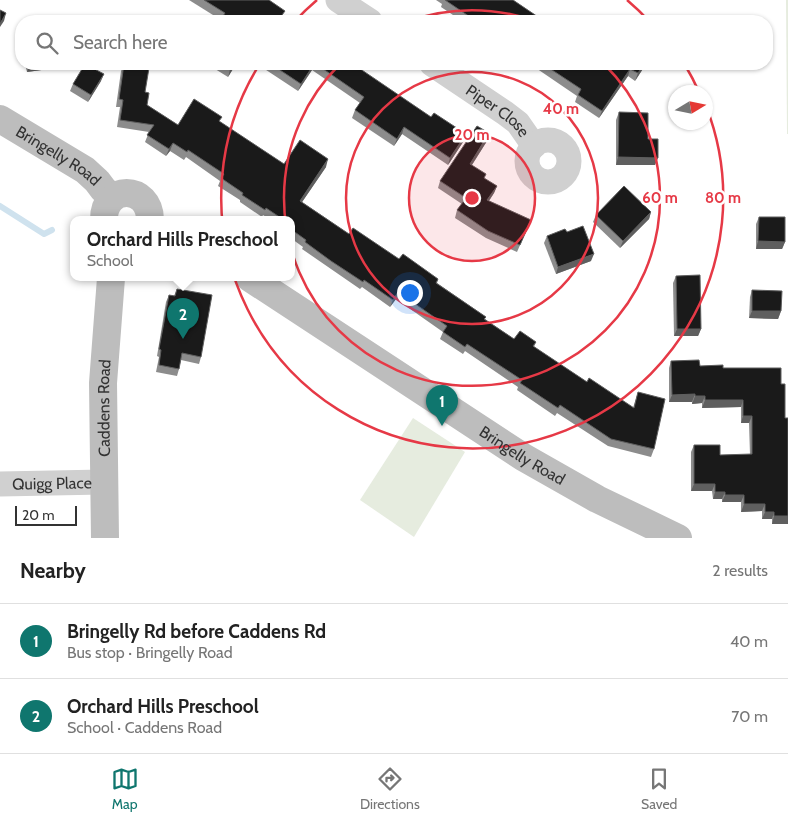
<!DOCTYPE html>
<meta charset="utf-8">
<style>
body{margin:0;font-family:Cabin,sans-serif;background:#f2f2f2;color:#222}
.compass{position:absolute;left:668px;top:85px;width:45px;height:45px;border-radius:50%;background:#fff;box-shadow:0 1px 4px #0004;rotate:80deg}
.scale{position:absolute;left:15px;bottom:12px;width:62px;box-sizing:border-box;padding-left:5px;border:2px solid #333;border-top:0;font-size:14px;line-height:18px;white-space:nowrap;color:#333;-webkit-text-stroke:4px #fff;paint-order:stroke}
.you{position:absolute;left:409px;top:292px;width:18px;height:18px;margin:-12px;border:4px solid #fff;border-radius:50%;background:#1a73e8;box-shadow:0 0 0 8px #1a73e833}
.badge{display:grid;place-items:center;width:32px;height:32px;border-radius:50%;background:#0f766e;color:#fff;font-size:16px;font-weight:700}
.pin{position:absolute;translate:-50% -41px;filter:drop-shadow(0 1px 2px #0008)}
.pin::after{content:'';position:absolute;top:26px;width:18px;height:15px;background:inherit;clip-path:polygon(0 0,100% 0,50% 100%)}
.popup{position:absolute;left:70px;top:216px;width:225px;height:65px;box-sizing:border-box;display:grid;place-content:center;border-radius:10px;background:#fff;filter:drop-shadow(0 1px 4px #0005);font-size:16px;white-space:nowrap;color:#767676}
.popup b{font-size:19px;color:#222}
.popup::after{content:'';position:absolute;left:50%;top:100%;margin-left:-10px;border:10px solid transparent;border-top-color:#fff}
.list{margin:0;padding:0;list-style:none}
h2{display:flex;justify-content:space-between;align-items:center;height:65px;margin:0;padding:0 20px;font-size:21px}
h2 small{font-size:16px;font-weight:400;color:#767676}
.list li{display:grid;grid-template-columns:32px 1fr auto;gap:15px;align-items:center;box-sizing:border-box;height:75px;padding:0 20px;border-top:1px solid #e0e0e0}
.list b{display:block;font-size:19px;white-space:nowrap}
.list p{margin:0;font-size:16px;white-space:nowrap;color:#767676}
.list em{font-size:16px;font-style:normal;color:#767676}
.icon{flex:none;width:28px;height:28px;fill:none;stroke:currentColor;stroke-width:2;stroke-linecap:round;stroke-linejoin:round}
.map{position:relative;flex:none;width:788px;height:538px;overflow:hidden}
.search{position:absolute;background:#fff;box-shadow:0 1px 4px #0004;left:15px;right:15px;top:15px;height:55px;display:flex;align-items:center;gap:12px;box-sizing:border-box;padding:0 18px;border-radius:20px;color:#767676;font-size:19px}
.sheet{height:215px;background:#fff}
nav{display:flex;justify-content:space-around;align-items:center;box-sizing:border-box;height:70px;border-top:1px solid #e0e0e0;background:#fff;font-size:14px;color:#767676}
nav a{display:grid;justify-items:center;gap:2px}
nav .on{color:#0f766e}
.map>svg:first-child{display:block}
</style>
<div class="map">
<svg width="788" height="538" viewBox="0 0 788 538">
<rect width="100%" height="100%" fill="#fff"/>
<!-- green -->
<g fill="#e6ecdf">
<polygon points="786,0 788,0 788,134 787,134"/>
<polygon points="413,418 465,452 414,537 360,500"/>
</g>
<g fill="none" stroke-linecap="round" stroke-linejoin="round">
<!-- stream -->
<polyline stroke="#cfe2ee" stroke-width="6" points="0,206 44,234 52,230"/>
<!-- street -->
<g stroke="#d0d0d0" stroke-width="25">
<polyline points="338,0 370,21"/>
<path id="s1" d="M432 64 505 113 518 123 534 146"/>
<circle cx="548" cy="161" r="21"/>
<path id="s2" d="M0 484 104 482"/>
</g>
<!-- secondary -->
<g stroke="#bdbdbd" stroke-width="28">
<path id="s3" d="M0 119 85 170 97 181 103 189 112 198"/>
<path d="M104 220C103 184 150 184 150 220"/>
<path id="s4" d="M250 278 523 457 597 499 678 538"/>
<path id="s5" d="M105 538 103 383 111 278"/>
</g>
</g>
<!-- wall -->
<g fill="#8c8c8c">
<polygon points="189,0 269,0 221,20"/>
<polygon points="436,0 513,0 544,21 462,21 441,7 442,4"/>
<polygon points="25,64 64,64 63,67 27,72"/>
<polygon points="124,64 145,92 147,105 178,125 220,122 284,164 326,167 302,202 349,234 438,279 437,283 486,317 485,319 514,339 536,342 534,347 587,382 633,408 638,392 654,449 651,457 608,446 557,413 555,416 517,390 518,387 465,351 463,354 440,339 443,332 396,299 390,307 362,287 360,289 302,249 303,247 292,239 292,220 271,220 263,215 262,217 240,202 240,200 218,186 220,181 186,157 184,160 170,151 166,156 145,142 149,132 117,127 120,107 116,107 121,71"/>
<polygon points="207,64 236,64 228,77"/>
<polygon points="257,64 348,64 431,117 466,134 463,142 448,165 402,134 394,146 352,118 355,110 360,103 312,70 298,91"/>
<polygon points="530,64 646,64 635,81 628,76 599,118 575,102 577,96"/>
<polygon points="101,81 88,102 70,91 73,84"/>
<polygon points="619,112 648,139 655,165 616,165 616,120"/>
<polygon points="489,133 487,141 472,165 485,179 497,186 494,193 489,201 531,220 517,252 486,238 455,218 457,210 462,204 438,188 440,181"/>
<polygon points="651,212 649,219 620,248 593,222 596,215"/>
<polygon points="759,217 785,242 782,249 756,249 756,224"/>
<polygon points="547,236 591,261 556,274 544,243"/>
<polygon points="676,276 701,329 698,336 674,336 673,283"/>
<polygon points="177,289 201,357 199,364 181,360 179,369 177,376 156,372 159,357 157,356 166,302 169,295 174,296"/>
<polygon points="752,290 781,311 778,319 749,318 750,297"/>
<polygon points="671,361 700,366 723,368 781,384 785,418 788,524 772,524 772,519 762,519 762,511 741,512 741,502 722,502 722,499 713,499 712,491 691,491 691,452 694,445 720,455 750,455 749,423 741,423 741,407 702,408 702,403 692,404 692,402 669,402 669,368"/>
</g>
<!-- shaded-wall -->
<g fill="#5f5f5f">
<polygon points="6,13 4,21 0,27 0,24"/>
<polygon points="36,64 64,64 63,67 27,72 29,65"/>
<polygon points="234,64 236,64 228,77 230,70"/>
<polygon points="314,64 312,70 298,91 301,84"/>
<polygon points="644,64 646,64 635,81 638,73"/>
<polygon points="630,69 628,76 599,118 602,111"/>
<polygon points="104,74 101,81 88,102 91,95"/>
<polygon points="404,127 402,134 394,146 397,139"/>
<polygon points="489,133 487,141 468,171 470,164"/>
<polygon points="466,134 463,142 448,165 450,158"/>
<polygon points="173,143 170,151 166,156 169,149"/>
<polygon points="618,157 658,158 655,165 616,165"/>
<polygon points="328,159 326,167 298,208 300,201"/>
<polygon points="497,186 494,193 484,208 487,200"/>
<polygon points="651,212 649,219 620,248 623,241"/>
<polygon points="758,241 785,242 782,249 756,249"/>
<polygon points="594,254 591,261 556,274 558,267"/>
<polygon points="398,292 396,299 390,307 393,300"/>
<polygon points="752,311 781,311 778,319 749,318"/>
<polygon points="677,329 701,329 698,336 674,336"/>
<polygon points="695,394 692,402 669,402 672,395"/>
<polygon points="695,396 705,396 702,403 692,404"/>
<polygon points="705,400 743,400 741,407 702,408"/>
<polygon points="743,416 752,416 749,423 741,423"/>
<polygon points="694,484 715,484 712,491 691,491"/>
<polygon points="715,492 725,492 722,499 713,499"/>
<polygon points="725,495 744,495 741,502 722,502"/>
<polygon points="744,504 765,504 762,511 741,512"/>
<polygon points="765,512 774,512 772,519 762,519"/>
<polygon points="774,516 788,516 788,524 772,524"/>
</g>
<!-- building -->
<g fill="#1a1a1a" stroke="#5f5f5f">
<polygon points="204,0 269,0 285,11 282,15 292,21 220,21 225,13"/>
<polygon points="445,0 513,0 544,21 476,21"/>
<polygon points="0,10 6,13 0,24"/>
<polygon points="565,17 572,21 562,21"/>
<polygon points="47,18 48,21 23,21"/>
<polygon points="85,64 104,74 91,95 73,84"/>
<polygon points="124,64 149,68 145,92 149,93 147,105 178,125 194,99 222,117 219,121 284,164 300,140 328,159 300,201 349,234 353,228 399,259 403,254 438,279 436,283 486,317 484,319 514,339 520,331 536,342 533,346 587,382 589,378 634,408 638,392 665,399 654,449 611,439 560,405 558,408 520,383 522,380 467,344 465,347 443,332 447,326 398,292 393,300 364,280 363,282 331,261 305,242 306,240 292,230 294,226 292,225 292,220 284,220 266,208 265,210 242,195 243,193 221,178 224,174 188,150 187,152 173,143 169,149 147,135 154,125 120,120 123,100 119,99"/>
<polygon points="221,64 234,64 230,70"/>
<polygon points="271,64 314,64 301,84"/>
<polygon points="316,64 348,64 351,66 352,64 353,64 431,117 434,113 466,134 450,158 404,127 397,139 355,110 364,97"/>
<polygon points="543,64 644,64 638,73 630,69 602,111 578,95 581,89"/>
<polygon points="619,112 648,113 648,139 658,139 658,158 618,157"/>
<polygon points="477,126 489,133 470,164 486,174 484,178 497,186 487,200 531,220 520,245 488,231 457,210 466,198 440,181"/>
<polygon points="624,186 651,212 623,241 596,215"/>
<polygon points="759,217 785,217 785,242 758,241"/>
<polygon points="583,226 594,254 558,267 547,236 565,229 567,232"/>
<polygon points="700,275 701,329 677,329 676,276"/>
<polygon points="177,289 212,295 201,357 182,353 179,369 159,365 161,350 159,349 169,295 175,296"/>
<polygon points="752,290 782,291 781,311 752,311"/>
<polygon points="699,360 700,366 723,365 723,368 781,368 781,384 785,384 785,418 788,418 788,516 774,516 774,512 765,512 765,504 744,504 744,495 725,495 725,492 715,492 715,484 694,484 694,445 720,445 720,455 752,454 752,416 743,416 743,400 705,400 705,396 695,396 695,394 672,395 671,361"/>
</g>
<!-- distance rings -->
<circle cx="472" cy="198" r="63" fill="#e63946" fill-opacity=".12"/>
<g fill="none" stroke="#e63946" stroke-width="2.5">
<circle cx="472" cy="198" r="63"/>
<circle cx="472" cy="198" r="126"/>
<path d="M409 21A188 188 0 0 1 535 21M604 64A188 188 0 1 1 340 64"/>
<path d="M295 21A251 251 0 0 1 317 0M627 0A251 251 0 0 1 649 21M685 65A251 251 0 0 1 699 92M706 106A251 251 0 1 1 259 65"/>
</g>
<g text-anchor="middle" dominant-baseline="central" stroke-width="5" stroke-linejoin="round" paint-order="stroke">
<!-- street labels -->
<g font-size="16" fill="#333" stroke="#fff">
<text stroke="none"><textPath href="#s1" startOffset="81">Piper Close</textPath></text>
<text stroke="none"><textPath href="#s3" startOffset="69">Bringelly Road</textPath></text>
<text stroke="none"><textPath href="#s5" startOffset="130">Caddens Road</textPath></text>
<text stroke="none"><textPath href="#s4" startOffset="325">Bringelly Road</textPath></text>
<text stroke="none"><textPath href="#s2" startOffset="52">Quigg Place</textPath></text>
</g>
</g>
<circle cx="472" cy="198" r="8" fill="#e63946" stroke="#fff" stroke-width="2.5"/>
<g font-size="15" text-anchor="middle" font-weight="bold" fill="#e63946" stroke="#fff" stroke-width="5" stroke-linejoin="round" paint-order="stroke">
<text x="561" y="114">40 m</text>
<text x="472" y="140">20 m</text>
<text x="660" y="203">60 m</text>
<text x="723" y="203">80 m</text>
</g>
</svg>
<svg class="compass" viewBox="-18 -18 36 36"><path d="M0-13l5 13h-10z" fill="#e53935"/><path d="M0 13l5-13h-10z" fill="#767676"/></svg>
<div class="scale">20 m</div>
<div class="you"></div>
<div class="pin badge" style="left:442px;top:426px">1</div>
<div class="pin badge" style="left:183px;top:339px">2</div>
<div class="popup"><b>Orchard Hills Preschool</b>School</div>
<div class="search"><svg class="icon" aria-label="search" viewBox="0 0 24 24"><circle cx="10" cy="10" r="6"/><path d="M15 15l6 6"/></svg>Search here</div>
</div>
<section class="sheet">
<h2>Nearby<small>2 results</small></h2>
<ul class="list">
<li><span class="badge">1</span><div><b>Bringelly Rd before Caddens Rd</b><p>Bus stop · Bringelly Road</p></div><em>40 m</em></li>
<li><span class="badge">2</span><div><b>Orchard Hills Preschool</b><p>School · Caddens Road</p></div><em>70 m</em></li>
</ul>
</section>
<nav>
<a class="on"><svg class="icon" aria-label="map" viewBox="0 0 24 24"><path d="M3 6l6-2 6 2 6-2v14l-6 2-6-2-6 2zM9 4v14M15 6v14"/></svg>Map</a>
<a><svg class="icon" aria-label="directions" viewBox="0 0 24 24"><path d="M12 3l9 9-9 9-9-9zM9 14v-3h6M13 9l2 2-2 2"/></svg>Directions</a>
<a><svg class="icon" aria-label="saved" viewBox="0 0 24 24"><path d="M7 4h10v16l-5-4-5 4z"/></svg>Saved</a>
</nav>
